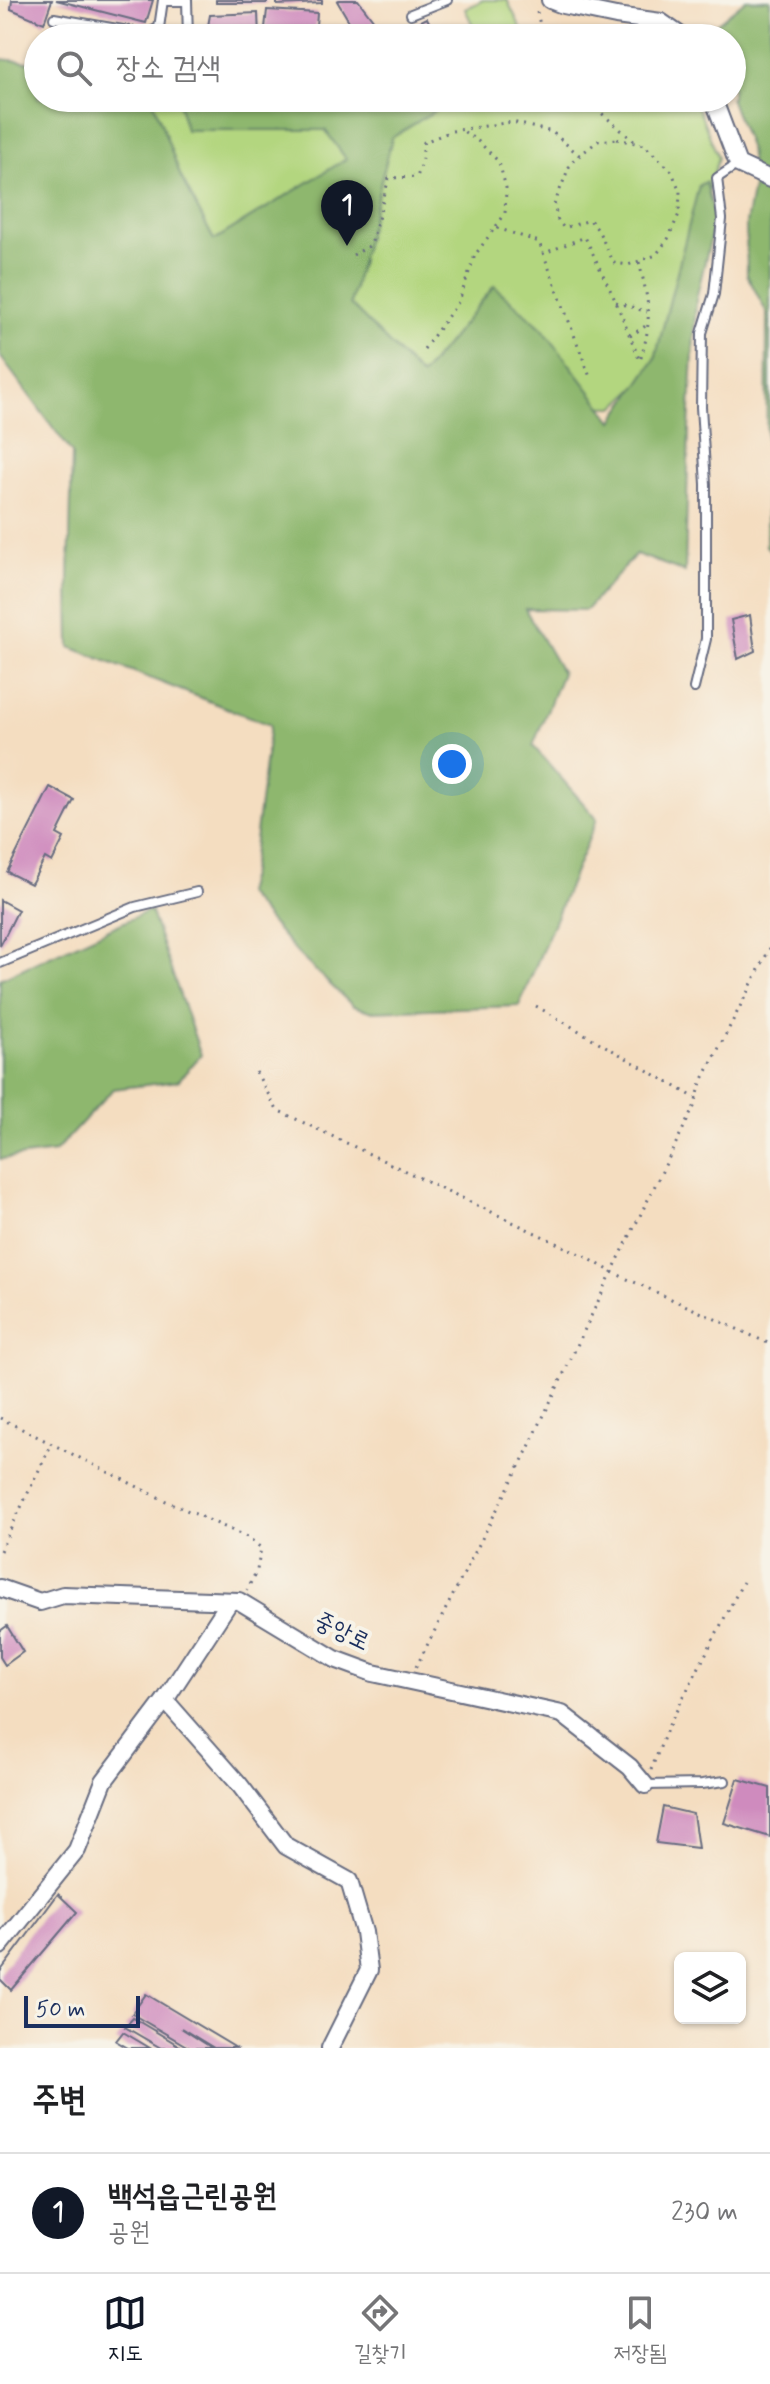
<!DOCTYPE html>
<html lang="ko">
<meta charset="utf-8">
<style>
body{margin:0;font-family:Mynerve,"Poor Story",sans-serif;background:#f2f2f2;color:#202124}
.controls{position:absolute;right:24px;bottom:24px;display:grid;overflow:hidden;border-radius:12px;box-shadow:0 2px 6px #0004}
.controls button{width:72px;height:72px;display:grid;place-items:center;padding:0;border:0;border-bottom:2px solid #e0e0e0;background:#fff;color:#202124;font:40px sans-serif}
.scale{position:absolute;left:24px;bottom:20px;width:116px;box-sizing:border-box;padding-left:8px;border:4px solid #1b2f5e;border-top:0;font-size:22px;line-height:28px;white-space:nowrap;color:#1b2f5e;-webkit-text-stroke:6px #f7f3e8;paint-order:stroke}
.you{position:absolute;left:452px;top:764px;width:28px;height:28px;margin:-20px;border:6px solid #fff;border-radius:50%;background:#1a73e8;box-shadow:0 0 0 12px #1a73e833}
.badge{display:grid;place-items:center;width:52px;height:52px;border-radius:50%;background:#111827;color:#fff;font-size:26px;font-weight:700}
.pin{position:absolute;translate:-50% -66px;filter:drop-shadow(0 2px 4px #0008)}
.pin::after{content:'';position:absolute;top:42px;width:28px;height:24px;background:inherit;clip-path:polygon(0 0,100% 0,50% 100%)}
.list{margin:0;padding:0;list-style:none}
h2{display:flex;justify-content:space-between;align-items:center;height:104px;margin:0;padding:0 32px;font-size:34px}
h2 small{font-size:26px;font-weight:400;color:#757577}
.list li{display:grid;grid-template-columns:52px 1fr auto;gap:24px;align-items:center;box-sizing:border-box;height:120px;padding:0 32px;border-top:2px solid #e0e0e0}
.list b{display:block;font-size:30px;white-space:nowrap}
.list p{margin:0;font-size:26px;white-space:nowrap;color:#757577}
.list em{font-size:26px;font-style:normal;color:#757577}
.icon{flex:none;width:44px;height:44px;fill:none;stroke:currentColor;stroke-width:2;stroke-linecap:round;stroke-linejoin:round}
.map{position:relative;flex:none;width:770px;height:2048px;overflow:hidden}
.search{position:absolute;background:#fff;box-shadow:0 2px 6px #0004;left:24px;right:24px;top:24px;height:88px;display:flex;align-items:center;gap:20px;box-sizing:border-box;padding:0 28px;border-radius:44px;color:#757577;font-size:30px}
.sheet{height:224px;background:#fff}
nav{display:flex;justify-content:space-around;align-items:center;box-sizing:border-box;height:112px;border-top:2px solid #e0e0e0;background:#fff;font-size:22px;color:#757577}
nav a{display:grid;justify-items:center;gap:4px}
nav .on{color:#111827}
.map>svg:first-child{display:block}
</style>
<div class="map">
<svg width="770" height="2048" viewBox="0 0 770 2048">
<rect width="100%" height="100%" fill="#f7f3e8"/>
<filter id="ink" filterUnits="userSpaceOnUse"><feTurbulence type="fractalNoise" baseFrequency=".0125" numOctaves="2"/><feDisplacementMap in="SourceGraphic" scale="16" xChannelSelector="R" yChannelSelector="G"/><feConvolveMatrix kernelMatrix="1 2 1 2 8 2 1 2 1" color-interpolation-filters="sRGB"/></filter>
<filter id="wash" filterUnits="userSpaceOnUse"><feTurbulence type="fractalNoise" baseFrequency=".006" numOctaves="4" result="noise"/><feDisplacementMap in="SourceGraphic" scale="32" xChannelSelector="R" yChannelSelector="G"/><feGaussianBlur stdDeviation="1.8" result="paint"/><feColorMatrix in="noise" values="0 0 0 0 0 0 0 0 0 0 0 0 0 0 0 0 0 1.4 0 .05"/><feComposite in="paint" operator="in"/></filter>
<g filter="url(#wash)">
<rect width="100%" height="100%" fill="#f4ddc0"/>
<!-- green -->
<g fill="#b3d67f" stroke="#67826e" stroke-width="2">
<polygon points="483,0 507,0 526,38 479,38 465,9"/>
<polygon points="123,98 694,98 718,157 663,362 615,407 568,406 330,443"/>
</g>
<!-- forest -->
<g fill="#8eb76e" stroke="#547366" stroke-width="2">
<polygon points="746,0 770,0 770,550 766,546 767,313 747,275 746,223 753,187 749,147 730,98 732,98 732,38 715,38 715,25"/>
<polygon points="0,59 38,63 38,98 152,98 181,177 214,240 346,159 325,130 186,130 177,98 455,98 392,138 350,304 421,376 494,286 542,328 613,421 655,359 699,185 706,182 715,220 696,299 689,429 685,572 636,554 586,610 525,609 562,673 533,746 597,819 519,1006 370,1011 353,1006 298,954 245,893 251,872 270,725 70,647 69,580 72,453 0,356"/>
<polygon points="150,910 201,1055 178,1081 113,1089 55,1152 0,1159 0,979"/>
</g>
<g id="blocks">
<!-- building -->
<g fill="#cf8bbe">
<polygon points="12,0 52,0 44,23 11,9"/>
<polygon points="56,0 153,0 146,23"/>
<rect x="216" y="0" width="51" height="3"/>
<polygon points="277,0 322,0 322,3 277,5"/>
<polygon points="339,0 358,0 383,33 376,38 359,38 337,1"/>
<polygon points="267,10 317,13 315,38 264,37"/>
<polygon points="258,13 259,37 206,37 210,15"/>
<polygon points="427,18 437,38 415,38 409,27"/>
<polygon points="750,615 755,651 738,659 731,620"/>
<polygon points="50,787 74,800 57,834 64,838 52,862 45,858 31,884 7,872"/>
<polygon points="0,900 18,910 0,946"/>
<polygon points="7,1626 23,1652 5,1665 0,1657 0,1631"/>
<polygon points="738,1779 770,1788 770,1837 724,1823"/>
<polygon points="663,1807 693,1814 698,1848 656,1843"/>
<polygon points="58,1894 77,1912 11,1990 0,1979 0,1972"/>
<polygon points="146,1994 236,2048 214,2048 181,2028 212,2048 190,2048 132,2014"/>
<polygon points="133,2018 183,2048 161,2048 125,2027"/>
<polygon points="123,2032 150,2048 128,2048 116,2041"/>
</g>
</g>
</g>
<g filter="url(#ink)">
<use href="#blocks" fill-opacity="0" stroke="#676c80" stroke-width="2"/>
<g fill="none" stroke-linecap="round" stroke-linejoin="round">
<defs>
<g id="service">
<polyline points="187,0 188,38"/>
<polyline points="164,1 187,1"/>
<polyline points="411,14 447,0"/>
<polyline points="54,18 146,34 159,28 163,0"/>
<polyline points="694,688 706,639 706,484 701,407 702,333 714,294 722,219 717,178 738,164"/>
<polyline points="0,963 135,907 197,892"/>
<polyline points="645,1785 702,1784 725,1781"/>
</g>
<g id="minor">
<polyline points="550,0 563,5 616,16 661,22 684,38"/>
<polyline points="713,98 738,164 770,179"/>
<polyline points="0,1588 40,1602 63,1595 239,1601 335,1659 373,1673 562,1714 630,1767 645,1785"/>
<polyline points="165,1700 239,1784 286,1846 349,1881 364,1932 369,1970 330,2048"/>
<polyline points="0,1946 77,1850 104,1781 165,1700 230,1601"/>
</g>
</defs>
<!-- service casing -->
<use href="#service" stroke="#676c80" stroke-width="12"/>
<!-- minor casing -->
<use href="#minor" stroke="#676c80" stroke-width="20"/>
<!-- path -->
<g stroke="#676c80" stroke-width="3" stroke-dasharray="2 6" stroke-linecap="butt">
<polyline points="537,12 543,38"/>
<polyline points="584,98 636,143"/>
<polygon points="617,139 644,145 671,170 680,191 679,214 668,239 656,255 628,265 614,263 598,230 590,220 564,228 558,221 554,205 571,162 598,141"/>
<polyline points="497,228 539,242 590,377"/>
<polyline points="542,254 585,237 616,302 640,361"/>
<polyline points="353,255 371,245 389,178 417,177 421,166 424,142 452,131 512,122 552,132 579,155"/>
<path d="M639 262C649 303 653 320 640 361"/>
<polyline points="616,302 647,312"/>
<polyline points="630,336 647,325"/>
<polyline points="424,349 459,301 475,255 505,214 506,188 499,162 479,142 463,131"/>
<polyline points="536,1006 697,1099"/>
<polyline points="256,1072 277,1110 584,1256 612,1272 770,1344"/>
<polyline points="0,1418 164,1500 249,1538 261,1548 257,1570 247,1590"/>
<polyline points="0,1551 52,1443"/>
<polyline points="416,1667 526,1453 612,1272 695,1105 701,1083 770,948"/>
<polyline points="651,1770 668,1727 743,1582"/>
</g>
<!-- service -->
<use href="#service" stroke="#fff" stroke-width="8"/>
<!-- minor -->
<use href="#minor" stroke="#fff" stroke-width="16"/>
</g>
</g>
<g text-anchor="middle" dominant-baseline="central" stroke-width="8" stroke-linejoin="round" paint-order="stroke">
<!-- street labels -->
<g font-size="24" fill="#1b2f5e" stroke="#f7f3e8">
<text transform="translate(342 1632) rotate(26)">중앙로</text>
</g>
</g>
</svg>
<div class="controls">
<button><svg class="icon" aria-label="layers" viewBox="0 0 24 24"><path d="M12 4l9 5-9 5-9-5zM3 14l9 5 9-5"/></svg></button>
</div>
<div class="scale">50 m</div>
<div class="you"></div>
<div class="pin badge" style="left:347px;top:246px">1</div>
<div class="search"><svg class="icon" aria-label="search" viewBox="0 0 24 24"><circle cx="10" cy="10" r="6"/><path d="M15 15l6 6"/></svg>장소 검색</div>
</div>
<section class="sheet">
<h2>주변<small></small></h2>
<ul class="list">
<li><span class="badge">1</span><div><b>백석읍근린공원</b><p>공원</p></div><em>230 m</em></li>
</ul>
</section>
<nav>
<a class="on"><svg class="icon" aria-label="map" viewBox="0 0 24 24"><path d="M3 6l6-2 6 2 6-2v14l-6 2-6-2-6 2zM9 4v14M15 6v14"/></svg>지도</a>
<a><svg class="icon" aria-label="directions" viewBox="0 0 24 24"><path d="M12 3l9 9-9 9-9-9zM9 14v-3h6M13 9l2 2-2 2"/></svg>길찾기</a>
<a><svg class="icon" aria-label="saved" viewBox="0 0 24 24"><path d="M7 4h10v16l-5-4-5 4z"/></svg>저장됨</a>
</nav>
